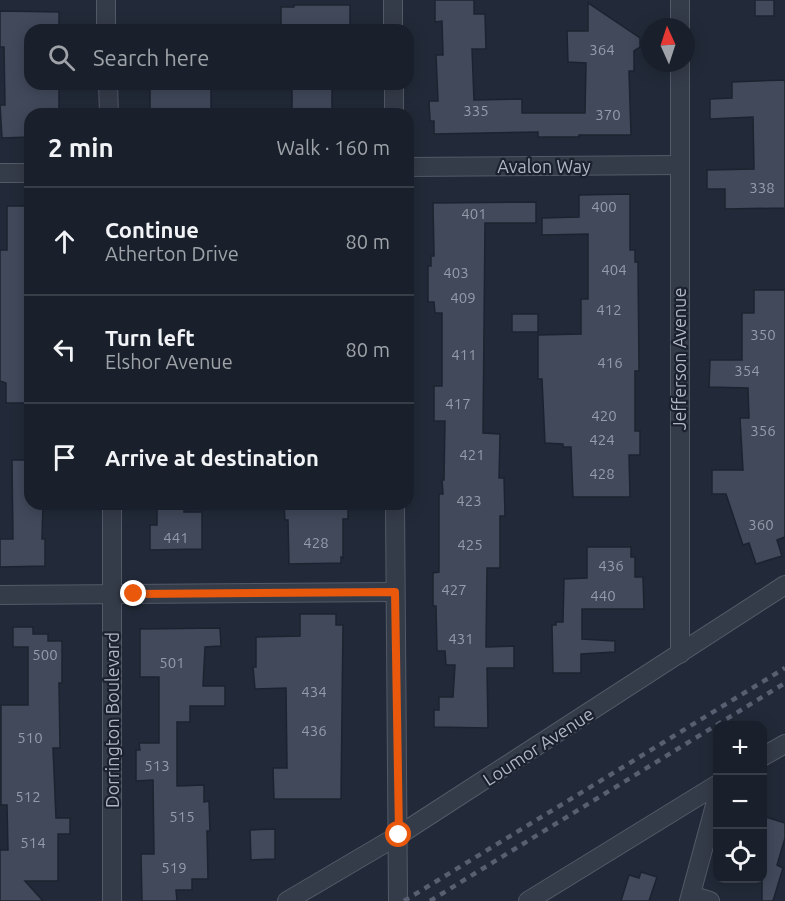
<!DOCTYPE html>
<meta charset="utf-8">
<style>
body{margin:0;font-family:Ubuntu,sans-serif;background:#272d37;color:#f1f3f6}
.controls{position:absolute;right:18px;bottom:18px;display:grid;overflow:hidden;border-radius:12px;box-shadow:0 3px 15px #0003}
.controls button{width:54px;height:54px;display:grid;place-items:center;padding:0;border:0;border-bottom:2px solid #383e47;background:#1a202b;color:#f1f3f6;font:30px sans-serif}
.compass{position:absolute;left:641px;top:18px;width:54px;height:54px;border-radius:50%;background:#1a202b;box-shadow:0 3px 15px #0003;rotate:357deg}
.stop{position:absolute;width:18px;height:18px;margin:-14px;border:4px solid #ea580c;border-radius:50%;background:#fff}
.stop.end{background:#ea580c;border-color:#fff;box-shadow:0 2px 6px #0008}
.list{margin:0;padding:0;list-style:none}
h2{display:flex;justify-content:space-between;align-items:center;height:78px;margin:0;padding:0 24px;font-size:26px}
h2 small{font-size:20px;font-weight:400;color:#9fa3a9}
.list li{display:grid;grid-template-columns:39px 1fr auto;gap:18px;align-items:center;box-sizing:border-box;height:108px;padding:0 24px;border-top:2px solid #383e47}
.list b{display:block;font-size:22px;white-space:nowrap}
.list p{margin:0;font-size:20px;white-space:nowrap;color:#9fa3a9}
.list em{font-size:20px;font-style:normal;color:#9fa3a9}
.icon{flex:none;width:33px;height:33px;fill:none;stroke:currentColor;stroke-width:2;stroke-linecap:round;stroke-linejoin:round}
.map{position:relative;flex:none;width:785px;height:901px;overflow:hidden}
.search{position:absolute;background:#1a202b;box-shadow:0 3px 15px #0003;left:24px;top:24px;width:390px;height:66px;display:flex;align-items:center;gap:15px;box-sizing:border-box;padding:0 21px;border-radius:18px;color:#9fa3a9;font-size:22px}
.panel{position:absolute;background:#1a202b;box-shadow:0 3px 15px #0003;left:24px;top:108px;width:390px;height:402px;border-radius:18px}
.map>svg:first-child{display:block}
</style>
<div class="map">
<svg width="785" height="901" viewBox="0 0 785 901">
<rect width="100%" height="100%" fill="#222a39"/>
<!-- building -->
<g fill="#41495b" stroke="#1c2330" stroke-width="1.5">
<polygon points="435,0 474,0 474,14 485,14 486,49 472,49 474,100 522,99 522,113 585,113 586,63 568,62 567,31 588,31 588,3 640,38 640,47 634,51 634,71 629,71 631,135 579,135 579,137 538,137 538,132 434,134 434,121 430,121 429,101 438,101 436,55 443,55 442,21 435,22"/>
<rect x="755" y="0" width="19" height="16"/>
<polygon points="294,5 350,5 350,30 281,30 281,7 294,7"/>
<polygon points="0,11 59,12 59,30 30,30 30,84 59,84 59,114 30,114 30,137 2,138 0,105 5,105 4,47 0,47"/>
<polygon points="785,80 785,208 725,209 725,189 707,189 707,170 754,169 753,117 710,119 710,99 732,98 732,82"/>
<rect x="150" y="84" width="61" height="30"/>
<rect x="292" y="84" width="40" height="30"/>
<polygon points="630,194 630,250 635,250 635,262 638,262 639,371 635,371 635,431 640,431 640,455 629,455 630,497 573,497 571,447 563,447 563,444 545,443 542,379 538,379 538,335 581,334 581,299 588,299 588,234 542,235 542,218 579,217 579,195"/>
<polygon points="536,202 536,223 485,223 483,433 500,434 499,478 504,478 505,516 500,516 500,568 487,568 486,647 514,646 514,668 487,668 488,728 434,727 434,710 439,710 439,697 453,697 455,665 446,665 445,651 437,651 436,606 433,606 433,573 439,572 439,494 443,494 442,480 444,480 445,421 434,421 434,386 442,386 442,313 435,313 434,302 428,302 428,266 431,266 431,256 434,256 433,203"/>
<polygon points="7,206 30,206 30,403 6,403 6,383 0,381 0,250 7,250"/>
<polygon points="754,290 785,290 785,537 777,540 782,556 756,564 749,543 743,545 726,494 712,494 712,470 743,470 740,418 749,418 748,388 709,387 710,360 742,360 742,313 754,313"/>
<rect x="512" y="314" width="26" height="18"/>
<polygon points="12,460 30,460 30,504 43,504 42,539 45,539 45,566 0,567 0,539 13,539"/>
<polygon points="284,504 348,504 348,519 343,519 343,558 341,557 341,563 289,564 288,520 285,520"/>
<polygon points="157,508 184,508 184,512 202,512 202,549 150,550 150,525 157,525"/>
<polygon points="587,547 631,547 631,557 635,557 635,577 643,577 644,609 582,609 582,639 615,641 615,652 581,654 581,673 553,673 552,625 556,625 556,622 563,622 564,579 587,578"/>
<polygon points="300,614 336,614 336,625 343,625 341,799 274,799 273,768 287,768 286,688 255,689 253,667 256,667 256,637 300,636"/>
<polygon points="13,627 33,627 33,634 48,634 48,641 62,641 62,683 59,683 60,748 53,748 56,818 70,818 70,834 58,834 58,881 25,881 43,901 0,901 0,850 8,850 7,805 1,805 1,705 28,705 28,647 13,647"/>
<polygon points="220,628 221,646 205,647 203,686 225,686 225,706 190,706 190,722 177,722 177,786 204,785 204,802 209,801 210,831 207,831 208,879 192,879 192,890 176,890 177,901 142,901 141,854 154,854 153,780 136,781 136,750 140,750 139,743 159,743 159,677 140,677 140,629"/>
<polygon points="766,817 785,823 785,838 777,865 783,868 773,901 762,901 762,829"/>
<polygon points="275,829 275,859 251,860 250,830"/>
<polygon points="641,872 657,877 649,901 621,901 629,875 639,878"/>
</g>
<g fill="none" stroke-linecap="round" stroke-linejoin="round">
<defs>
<g id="street">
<polyline points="106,0 106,30"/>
<polyline points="393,0 393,30"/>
<polyline points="680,27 680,0"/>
<polyline points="680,63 680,654"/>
<polyline points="108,84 109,114"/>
<polyline points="394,84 394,114"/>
<polyline points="408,167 679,165"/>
<polyline points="0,173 30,173"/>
<polyline points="112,504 112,901"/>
<polyline points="395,504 398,901"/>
<polyline points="0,595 395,592"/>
<polyline points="762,757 785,744"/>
<polyline points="691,895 710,901"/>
<polyline points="287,901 399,835 785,585"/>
<polyline points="528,901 718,784"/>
<polyline points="689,901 718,794"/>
</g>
</defs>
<!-- street casing -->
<use href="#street" stroke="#535967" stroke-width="20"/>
<!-- street -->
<use href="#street" stroke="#353c49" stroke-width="18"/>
<!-- rail -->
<g stroke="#575f70" stroke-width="4.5" stroke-dasharray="6 6" stroke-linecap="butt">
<polyline points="404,901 785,668"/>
<polyline points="430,901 785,683"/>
</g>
</g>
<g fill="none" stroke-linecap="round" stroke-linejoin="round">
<!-- route -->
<polyline stroke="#ea580c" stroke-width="8" points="134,594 395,592 399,835"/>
</g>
<g text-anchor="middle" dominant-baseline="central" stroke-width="4.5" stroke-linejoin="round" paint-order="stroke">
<!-- number labels -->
<g font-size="15" fill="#949baa">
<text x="602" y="49">364</text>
<text x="476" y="110">335</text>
<text x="608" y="114">370</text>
<text x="762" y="187">338</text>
<text x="604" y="206">400</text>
<text x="474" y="213">401</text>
<text x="614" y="269">404</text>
<text x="456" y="272">403</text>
<text x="463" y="297">409</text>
<text x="609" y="309">412</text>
<text x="763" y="334">350</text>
<text x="464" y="354">411</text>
<text x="610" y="362">416</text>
<text x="747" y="370">354</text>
<text x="458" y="403">417</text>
<text x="604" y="415">420</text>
<text x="763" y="430">356</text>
<text x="602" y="439">424</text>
<text x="472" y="454">421</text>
<text x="602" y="473">428</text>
<text x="469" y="500">423</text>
<text x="761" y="524">360</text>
<text x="176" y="537">441</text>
<text x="316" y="542">428</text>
<text x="470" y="544">425</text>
<text x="611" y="565">436</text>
<text x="454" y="589">427</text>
<text x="603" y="595">440</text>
<text x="461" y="638">431</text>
<text x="45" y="654">500</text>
<text x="172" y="662">501</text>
<text x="314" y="691">434</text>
<text x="314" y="730">436</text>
<text x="30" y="737">510</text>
<text x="157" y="765">513</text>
<text x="28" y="796">512</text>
<text x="182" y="816">515</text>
<text x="33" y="842">514</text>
<text x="174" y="867">519</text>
</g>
<!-- street labels -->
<g font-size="18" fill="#b0b6c5" stroke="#1b212e">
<text x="544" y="166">Avalon Way</text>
<text transform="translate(679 359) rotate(-90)">Jefferson Avenue</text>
<text transform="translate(112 720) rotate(-90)">Dorrington Boulevard</text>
<text transform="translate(538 746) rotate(-33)">Loumor Avenue</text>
</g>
</g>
</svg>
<div class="controls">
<button>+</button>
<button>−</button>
<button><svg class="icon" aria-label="locate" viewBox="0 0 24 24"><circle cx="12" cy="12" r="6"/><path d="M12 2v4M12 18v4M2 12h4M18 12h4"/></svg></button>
</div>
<svg class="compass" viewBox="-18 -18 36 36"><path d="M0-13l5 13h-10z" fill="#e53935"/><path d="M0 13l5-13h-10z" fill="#9fa3a9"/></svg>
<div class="stop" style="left:399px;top:835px"></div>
<div class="stop end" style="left:134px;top:594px"></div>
<div class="search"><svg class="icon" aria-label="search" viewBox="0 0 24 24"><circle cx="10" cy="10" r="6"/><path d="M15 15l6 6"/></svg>Search here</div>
<section class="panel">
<h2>2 min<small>Walk · 160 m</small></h2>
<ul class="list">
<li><svg class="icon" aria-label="ahead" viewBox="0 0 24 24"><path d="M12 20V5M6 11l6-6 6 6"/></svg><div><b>Continue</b><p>Atherton Drive</p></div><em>80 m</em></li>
<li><svg class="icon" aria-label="left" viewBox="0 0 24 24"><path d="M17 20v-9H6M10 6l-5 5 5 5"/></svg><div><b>Turn left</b><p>Elshor Avenue</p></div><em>80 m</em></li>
<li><svg class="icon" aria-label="arrive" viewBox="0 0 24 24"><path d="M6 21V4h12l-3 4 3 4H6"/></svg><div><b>Arrive at destination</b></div></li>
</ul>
</section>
</div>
